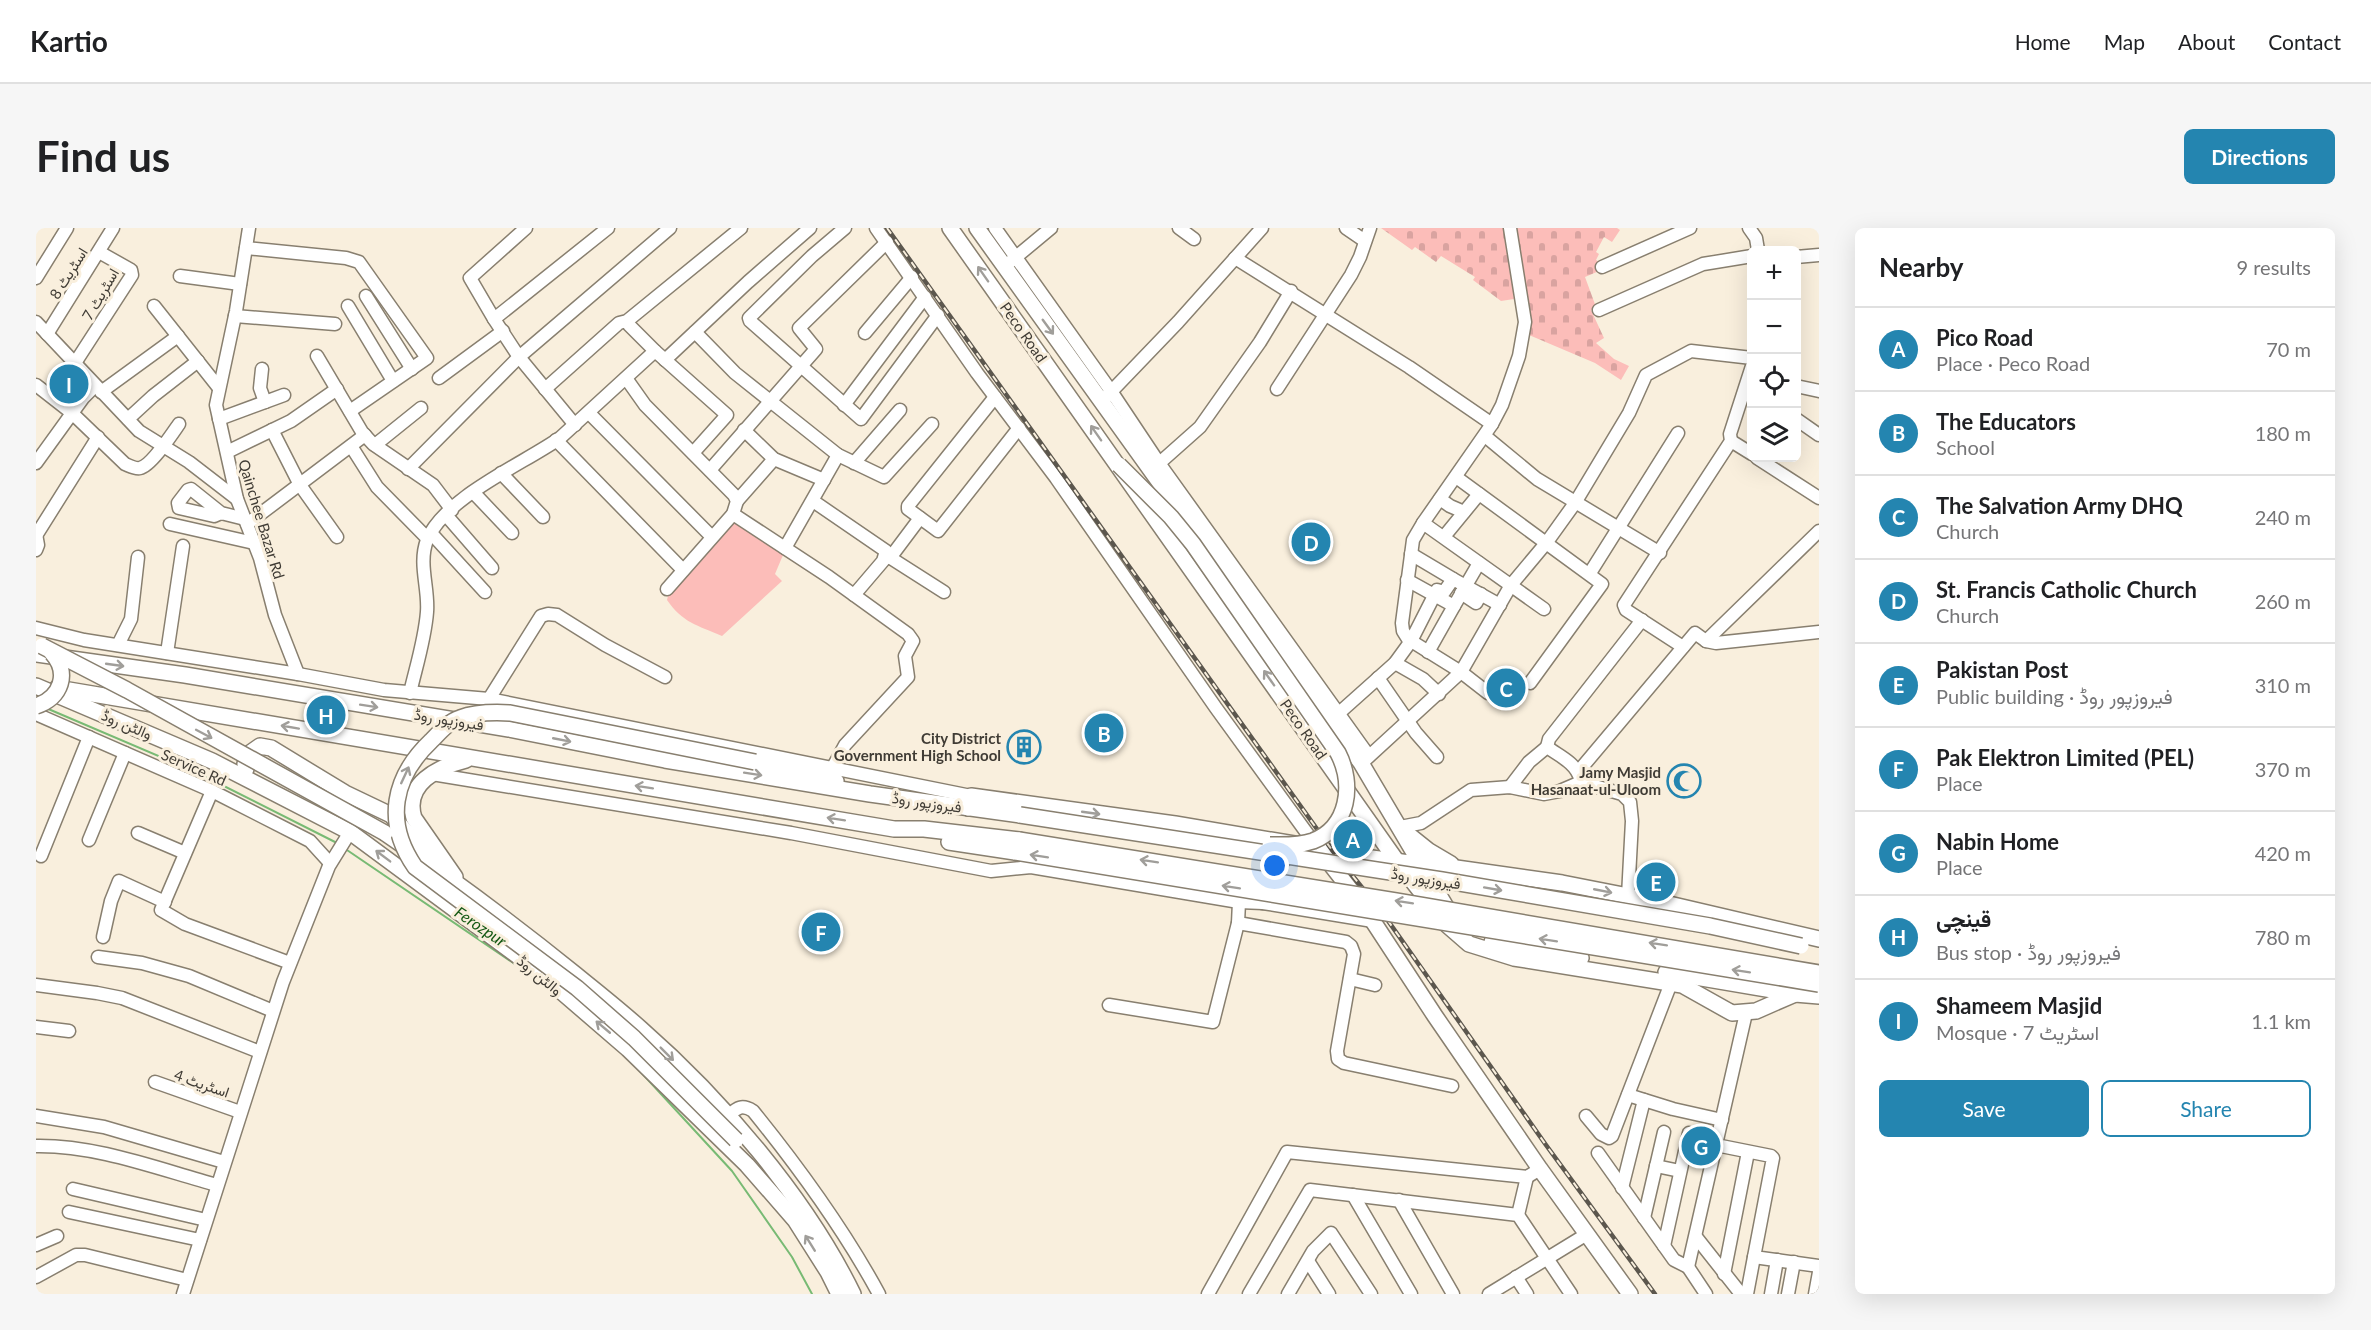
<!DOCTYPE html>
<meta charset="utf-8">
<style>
body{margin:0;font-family:Lato,Vazirmatn,sans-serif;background:#f6f6f6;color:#202124}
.controls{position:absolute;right:18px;top:18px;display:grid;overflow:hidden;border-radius:9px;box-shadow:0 6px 24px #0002}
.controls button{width:54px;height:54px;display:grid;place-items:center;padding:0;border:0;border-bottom:2px solid #e0e0e0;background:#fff;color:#202124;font:30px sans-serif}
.you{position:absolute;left:1239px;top:638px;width:21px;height:21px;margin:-15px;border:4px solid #fff;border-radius:50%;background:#1a73e8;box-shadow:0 0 0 9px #1a73e833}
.badge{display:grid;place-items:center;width:39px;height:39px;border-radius:50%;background:#2485b0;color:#fff;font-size:20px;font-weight:700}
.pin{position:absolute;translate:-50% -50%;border:3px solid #fff;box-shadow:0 2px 6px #0006}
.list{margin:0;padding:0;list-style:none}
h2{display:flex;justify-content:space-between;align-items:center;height:78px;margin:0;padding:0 24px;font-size:26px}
h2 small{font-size:20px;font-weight:400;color:#757577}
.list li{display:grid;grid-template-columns:39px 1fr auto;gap:18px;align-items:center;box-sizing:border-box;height:84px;padding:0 24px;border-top:2px solid #e0e0e0}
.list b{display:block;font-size:22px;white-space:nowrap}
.list p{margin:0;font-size:20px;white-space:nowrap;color:#757577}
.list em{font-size:20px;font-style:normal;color:#757577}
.actions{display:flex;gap:12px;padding:18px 24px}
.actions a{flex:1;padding:14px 0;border:2px solid #2485b0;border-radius:9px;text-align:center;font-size:21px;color:#2485b0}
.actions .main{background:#2485b0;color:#fff}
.icon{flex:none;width:33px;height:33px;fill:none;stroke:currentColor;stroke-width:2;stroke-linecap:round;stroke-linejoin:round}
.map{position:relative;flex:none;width:1783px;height:1066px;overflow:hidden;border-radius:9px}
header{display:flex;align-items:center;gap:36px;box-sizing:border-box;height:84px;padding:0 30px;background:#fff;border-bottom:2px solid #e0e0e0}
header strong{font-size:28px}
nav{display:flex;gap:33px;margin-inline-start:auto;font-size:21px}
.intro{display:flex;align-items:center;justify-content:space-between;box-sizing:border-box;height:144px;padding:0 36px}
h1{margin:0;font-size:42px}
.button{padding:15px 27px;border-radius:9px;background:#2485b0;color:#fff;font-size:21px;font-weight:700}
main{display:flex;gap:36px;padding:0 36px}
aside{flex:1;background:#fff;border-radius:9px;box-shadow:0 6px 24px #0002}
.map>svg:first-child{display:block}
</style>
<header>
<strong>Kartio</strong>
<nav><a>Home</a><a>Map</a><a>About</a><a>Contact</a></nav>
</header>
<div class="intro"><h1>Find us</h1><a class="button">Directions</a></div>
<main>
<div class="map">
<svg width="1783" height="1066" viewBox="0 0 1783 1066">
<defs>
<pattern id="cemetery-stones" width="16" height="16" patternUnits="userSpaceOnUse" patternTransform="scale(1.5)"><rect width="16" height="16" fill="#fcbdb9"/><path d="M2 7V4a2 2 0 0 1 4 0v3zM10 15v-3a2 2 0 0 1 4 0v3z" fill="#d9a3a0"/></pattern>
</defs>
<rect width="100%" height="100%" fill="#f9efdd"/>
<!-- grass -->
<path fill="#fcbdb9" d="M696 290 747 327 739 346 746 353 686 408C661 397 647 395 631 372L633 364Z"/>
<!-- cemetery -->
<g fill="url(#cemetery-stones)">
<polygon points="1345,0 1469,0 1478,71 1465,73 1437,52 1439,49 1405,28 1400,34 1379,19 1376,22"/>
<polygon points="1478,0 1581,0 1584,2 1576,14 1568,9 1560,24 1563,26 1560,32 1565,35 1563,43 1549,49 1560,79 1555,82 1568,110 1560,115 1578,131 1593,138 1585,152 1559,135 1493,107"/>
</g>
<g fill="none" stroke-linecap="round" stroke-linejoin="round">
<!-- stream -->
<g stroke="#78ba74" stroke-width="2">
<polyline points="10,480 160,544 301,615"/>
<polyline points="308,620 492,745"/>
<polyline points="602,841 696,943 756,1029 776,1066"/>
</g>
<defs>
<g id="minor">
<polyline points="213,0 200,83 180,177 201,271 224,330 239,387 262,446"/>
<polyline points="809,0 776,28 713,90 714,93 825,191 902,87"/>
<polyline points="840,0 941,145 1020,250 1180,480 1281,619"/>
<polyline points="959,0 1075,163 1123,235 1333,528"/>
<polyline points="1143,0 1158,11"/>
<polyline points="1310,0 1329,13"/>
<polyline points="1713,0 1720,10 1722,22"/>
<polyline points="210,20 310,30 323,34 391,130 314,183"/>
<polyline points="1760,29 1783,27"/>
<polyline points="1199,30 1373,139 1456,196"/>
<polyline points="974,34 1015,0"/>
<polyline points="1566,39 1654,0"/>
<polyline points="144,48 204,56"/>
<polyline points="0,50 31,0"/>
<polyline points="330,68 376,141"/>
<polyline points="118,78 183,160"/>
<polyline points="312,78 357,153"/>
<polyline points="1563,82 1667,36 1716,28"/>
<polyline points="199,88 299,96"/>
<polyline points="458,91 434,50 490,0"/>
<polyline points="0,94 103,203 153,234 201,271"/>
<polyline points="593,97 619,123"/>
<polyline points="659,104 699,145 802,227 848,249 896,196"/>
<polyline points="829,105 876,49"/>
<polyline points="11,106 77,0"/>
<polyline points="281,128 326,204 337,216 397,257 416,282"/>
<polyline points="629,132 712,54 774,0"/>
<polyline points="39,135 96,47 95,42 63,24"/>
<polyline points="226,141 224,160 229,174"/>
<polyline points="403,150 467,103"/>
<polyline points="589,152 592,153 609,177 698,267 701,273 697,286 631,361"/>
<path d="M0 157 36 185 89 236C94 238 99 241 104 240 115 238 136 206 143 196"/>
<polyline points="1760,158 1783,163"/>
<polyline points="509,161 583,95 591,93 705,0"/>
<polyline points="1241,161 1315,47 1324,29 1334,0"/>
<polyline points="65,164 142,108"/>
<polyline points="959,169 872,278 872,281 902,303 983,200"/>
<polyline points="1070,169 1142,94 1226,0"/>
<polyline points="808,177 889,69"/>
<polyline points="553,185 676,309"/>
<polyline points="92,191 117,168 162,133"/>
<polyline points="183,191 248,167"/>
<polyline points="1760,191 1783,207"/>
<polyline points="539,197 483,129 458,91 572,0"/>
<polyline points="236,202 264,257 301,309"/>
<polyline points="708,202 738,231 788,252"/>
<polyline points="1449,208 1501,251 1624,325"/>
<polyline points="520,212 647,342"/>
<polyline points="1695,213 1716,226"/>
<polyline points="339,217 385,180"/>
<polyline points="315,218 341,259 392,311"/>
<polyline points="191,224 255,193 301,161"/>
<polyline points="1721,230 1783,270"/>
<polyline points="0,235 47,170 59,158"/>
<polyline points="818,235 864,182"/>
<polyline points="1119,239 1164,199 1224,114 1255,63"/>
<polyline points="372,241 483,129 634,0"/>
<polyline points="674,242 780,121 763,100 851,14"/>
<polyline points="465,245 507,289"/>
<polyline points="1420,249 1566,356 1494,455"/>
<polyline points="437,264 476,305"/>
<polyline points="1404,271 1414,278 1428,284"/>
<polyline points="701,273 738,231"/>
<polyline points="777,273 850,323 847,333 818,367"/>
<polyline points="185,285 178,288 143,280 142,275 152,262 155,261 185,285 209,291"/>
<polyline points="697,286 793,349 872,406 877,413 869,428 872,449 809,517 797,539"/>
<polyline points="410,287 456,340"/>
<polyline points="1387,295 1508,381"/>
<polyline points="134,296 218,315"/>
<polyline points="211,296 329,207"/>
<polyline points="395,305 449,364"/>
<polyline points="1411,305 1443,266"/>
<polyline points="0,306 2,317 0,322"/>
<polyline points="1,306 62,209"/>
<polyline points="749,320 802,227"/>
<polyline points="850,327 908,364"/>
<polyline points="854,330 884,290"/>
<polyline points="1554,345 1642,205"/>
<polyline points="1417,351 1464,377"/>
<polyline points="1371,352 1418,378 1392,424"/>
<polyline points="1425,365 1440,375 1445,366"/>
<polyline points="1418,378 1443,335"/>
<polyline points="0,400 48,412 262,446 348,462 453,471 935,568"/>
<polyline points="1670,413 1783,303"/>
<polyline points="82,417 95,391 102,329"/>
<polyline points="1647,419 1590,382 1588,377 1695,213 1694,206 1716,138"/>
<polyline points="131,425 147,318"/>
<polyline points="1359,435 1387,451 1403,466"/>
<polyline points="1342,450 1380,505 1401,529"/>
<path d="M374 465C380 439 389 411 391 384 393 360 382 336 391 312 409 269 487 236 524 210L619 123 691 187 657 225"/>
<polyline points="1452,465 1425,444 1372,411 1367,403 1366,395 1377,312 1387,295 1456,196 1466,177 1483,128 1489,94 1474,0"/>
<polyline points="453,471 505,388 512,386 521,387 569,417 629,449"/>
<polyline points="1303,485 1359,435 1375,413 1401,362 1408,364 1417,351 1375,326"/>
<polyline points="0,486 176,563 274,613 294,635"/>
<polyline points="1511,519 1513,511 1606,392"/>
<polyline points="1328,533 1425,444 1475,357 1511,314 1539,275 1593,185 1610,147 1655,123 1716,130"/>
<polyline points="1542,544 1659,405 1670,413 1680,415 1783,404"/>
<path d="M396 546 755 605 955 643 995 639 1203 674 1227 675 1232 672C1241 655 1238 633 1259 626"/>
<path d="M1474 559 1493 534 1511 519C1523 528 1539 534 1544 550"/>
<polyline points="176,563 125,682 149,696 254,735"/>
<polyline points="1364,599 1385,595 1435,562 1474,559 1508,566 1524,563 1545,554 1586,566 1594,574 1596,593 1592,668"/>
<polyline points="102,605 149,625"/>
<polyline points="53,612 89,525"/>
<polyline points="1279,621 1385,635"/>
<polyline points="5,628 53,509"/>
<polyline points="1203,674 1202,695 1310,714 1315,718 1318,726 1301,823 1302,831 1308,835 1416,858"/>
<polyline points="1227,675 1337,693"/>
<polyline points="67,709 75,673 83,653 129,674"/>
<polyline points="62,729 106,735 153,748 237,783"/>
<polyline points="1314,751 1339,757"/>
<polyline points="0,757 61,765 86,770 224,824"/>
<polyline points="1073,777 1177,794 1202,695"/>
<polyline points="0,799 33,803"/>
<polyline points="119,854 204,884"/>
<polyline points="1592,867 1637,881 1686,892"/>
<path d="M693 887C701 880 706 876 717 883 764 941 807 1000 843 1066"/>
<polyline points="0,888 68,899 188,934"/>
<polyline points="1550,888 1565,906 1573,910 1576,908 1635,755"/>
<polyline points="1680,917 1735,928 1737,930 1718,1029 1783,1038"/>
<path d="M0 918C61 917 122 941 181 957"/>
<polyline points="1562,925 1638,1032 1652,1039 1710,785"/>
<polyline points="1620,938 1644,943"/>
<polyline points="1586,960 1608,872"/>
<polyline points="37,961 170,992"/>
<polyline points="1317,967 1375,1066"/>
<polyline points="1363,972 1417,1066"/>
<polyline points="33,984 164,1012"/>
<polyline points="1482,987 1491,949"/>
<polyline points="1608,990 1628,904"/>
<polyline points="1660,1009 1705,1066"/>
<polyline points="0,1017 21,1008"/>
<polyline points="1628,1018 1653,905"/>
<polyline points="1272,1033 1293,1066"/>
<polyline points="1652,1039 1670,1066"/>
<polyline points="1688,1046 1712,924"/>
<polyline points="0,1049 40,1027 49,1027 151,1052"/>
<polyline points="1480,1049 1491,1066"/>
<polyline points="147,1066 247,754 293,638 314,604"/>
<polyline points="1172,1066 1251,924 1491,949 1504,941"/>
<polyline points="1213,1066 1274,962 1482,987 1535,1066"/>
<polyline points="1252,1066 1277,1023 1295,1005 1335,1066"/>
<polyline points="1453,1066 1551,1006"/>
<polyline points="1711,1066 1718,1029"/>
<polyline points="1735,1066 1741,1032"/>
<polyline points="1752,1066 1758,1034"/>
<polyline points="1779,1066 1783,1044"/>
</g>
<g id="major">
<polyline points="914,0 1360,632 1410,696 1433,716 1478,730 1646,757 1696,785 1720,783 1759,766"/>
<polyline points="941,0 1325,535 1416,689"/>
<polyline points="0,426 149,447 473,501 629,532 834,566 984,587"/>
<polyline points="0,458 176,533 314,604 498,740 592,821 711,937 759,992 792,1044 803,1066"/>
<polyline points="21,460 858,601 888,601 983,612"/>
<polyline points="719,534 779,546 800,553"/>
<polyline points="210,541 209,536 214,525 224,518 235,520 309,565 355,587 376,610 395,624"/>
<polyline points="932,580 935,568 1139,596 1282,620 1327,678 1399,788 1504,941 1594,1066"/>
<path d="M349 605C414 649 477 696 539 746 561 764 584 782 605 801 685 871 770 970 817 1066"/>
<polyline points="1373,607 1393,623 1415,636"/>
<polyline points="913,614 979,624"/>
<polyline points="1385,635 1526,655 1633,676 1783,711"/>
<path d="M419 649 378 590C367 556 402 539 430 532"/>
<polyline points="1456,714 1545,730"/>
<polyline points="1630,744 1759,766 1783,768"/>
</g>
</defs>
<!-- minor casing -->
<use href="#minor" stroke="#887f6f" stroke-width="15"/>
<!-- major casing -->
<use href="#major" stroke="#887f6f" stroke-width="18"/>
<!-- minor -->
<use href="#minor" stroke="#fff" stroke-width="12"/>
<!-- major -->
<use href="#major" stroke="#fff" stroke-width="15"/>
<defs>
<polyline id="rail" points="851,0 1296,622 1348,687 1510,917 1619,1066"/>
</defs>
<!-- rail casing -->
<use href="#rail" stroke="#5c574e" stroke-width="4.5"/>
<!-- rail -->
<use href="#rail" stroke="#f9efdd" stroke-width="2" stroke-dasharray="7" stroke-linecap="butt"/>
<defs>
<g id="major-bridge">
<path d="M1083 237 1135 289 1157 316 1302 525C1318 556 1313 599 1277 613 1263 618 1248 617 1234 617"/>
<polyline points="6,418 91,462 349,605"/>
<path d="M0 478C25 470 34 445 16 425"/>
<polyline points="984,587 1406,652 1674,698 1765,718"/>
<polyline points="983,612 1360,673 1783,745"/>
<polyline points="979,624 1783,756"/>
<path d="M700 912 598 810 541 760 379 639C348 594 357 549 395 513 404 504 412 494 424 490 440 484 457 484 474 485L719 534"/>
</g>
</defs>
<!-- major-bridge casing -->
<use href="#major-bridge" stroke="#887f6f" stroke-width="18" stroke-linecap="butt"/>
<!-- major-bridge -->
<use href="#major-bridge" stroke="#fff" stroke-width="15"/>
</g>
<!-- one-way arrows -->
<defs><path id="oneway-shaft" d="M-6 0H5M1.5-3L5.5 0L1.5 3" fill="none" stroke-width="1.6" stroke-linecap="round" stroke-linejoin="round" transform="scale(1.5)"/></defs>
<g stroke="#a09e9a">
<use href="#oneway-shaft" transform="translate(947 46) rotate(-125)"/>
<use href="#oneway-shaft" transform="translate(1012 99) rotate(54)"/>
<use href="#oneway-shaft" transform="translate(1060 205) rotate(-125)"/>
<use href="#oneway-shaft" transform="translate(79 437) rotate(8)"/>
<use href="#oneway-shaft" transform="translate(1233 450) rotate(-125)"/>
<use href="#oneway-shaft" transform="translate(333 478) rotate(9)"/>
<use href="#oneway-shaft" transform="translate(254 499) rotate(-170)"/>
<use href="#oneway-shaft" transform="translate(168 506) rotate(28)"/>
<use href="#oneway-shaft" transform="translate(526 512) rotate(11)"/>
<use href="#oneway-shaft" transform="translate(717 546) rotate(9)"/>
<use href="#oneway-shaft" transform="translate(369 547) rotate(-65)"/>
<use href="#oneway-shaft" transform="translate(608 559) rotate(-171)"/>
<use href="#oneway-shaft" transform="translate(1055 585) rotate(8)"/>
<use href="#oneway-shaft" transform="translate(800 591) rotate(-171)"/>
<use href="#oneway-shaft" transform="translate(347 628) rotate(-143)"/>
<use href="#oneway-shaft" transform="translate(1003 628) rotate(-171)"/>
<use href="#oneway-shaft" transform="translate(1113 633) rotate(-171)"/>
<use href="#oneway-shaft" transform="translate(1195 659) rotate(-171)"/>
<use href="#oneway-shaft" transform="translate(1457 661) rotate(10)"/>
<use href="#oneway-shaft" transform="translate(1567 663) rotate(11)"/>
<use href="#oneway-shaft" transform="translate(1368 674) rotate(-171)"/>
<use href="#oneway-shaft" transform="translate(1512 712) rotate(-171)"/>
<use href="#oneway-shaft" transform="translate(1622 716) rotate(-171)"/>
<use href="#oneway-shaft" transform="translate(1705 743) rotate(-171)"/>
<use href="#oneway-shaft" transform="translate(567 799) rotate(-140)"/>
<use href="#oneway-shaft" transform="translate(631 826) rotate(45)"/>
<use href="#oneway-shaft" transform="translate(774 1015) rotate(-122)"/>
</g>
<!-- icons -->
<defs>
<symbol id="building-ring" viewBox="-11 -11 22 22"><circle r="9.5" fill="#f9efdd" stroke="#2485b0" stroke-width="1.5"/><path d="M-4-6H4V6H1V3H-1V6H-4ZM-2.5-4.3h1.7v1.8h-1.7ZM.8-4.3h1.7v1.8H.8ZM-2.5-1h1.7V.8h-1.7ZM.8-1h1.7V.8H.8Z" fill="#2485b0"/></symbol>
<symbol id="mosque-ring" viewBox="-11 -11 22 22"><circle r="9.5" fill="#f9efdd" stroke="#2485b0" stroke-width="1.5"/><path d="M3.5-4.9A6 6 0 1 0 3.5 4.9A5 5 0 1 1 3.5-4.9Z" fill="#2485b0"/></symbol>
</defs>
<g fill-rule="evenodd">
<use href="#building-ring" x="969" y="500" width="38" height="38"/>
<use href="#mosque-ring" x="1629" y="534" width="38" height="38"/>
</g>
<g text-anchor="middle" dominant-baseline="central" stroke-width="6" stroke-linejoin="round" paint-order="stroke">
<!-- street labels -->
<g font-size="15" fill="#403c35" stroke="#f9efdd">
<text transform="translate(32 45) rotate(-58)">اسٹریٹ 8</text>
<text transform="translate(64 66) rotate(-60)">اسٹریٹ 7</text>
<text transform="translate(988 104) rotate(55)">Peco Road</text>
<text transform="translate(226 291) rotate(73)">Qainchee Bazar Rd</text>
<text transform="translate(413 491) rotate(9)">فیروزپور روڈ</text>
<text transform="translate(91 496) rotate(23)">والٹن روڈ</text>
<text transform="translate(1268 501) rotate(55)">Peco Road</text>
<text transform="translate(158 539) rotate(24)">Service Rd</text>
<text transform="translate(891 574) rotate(8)">فیروزپور روڈ</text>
<text transform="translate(1390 650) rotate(9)">فیروزپور روڈ</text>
<text transform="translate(504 747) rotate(39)">والٹن روڈ</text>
<text transform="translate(166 855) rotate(19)">اسٹریٹ 4</text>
</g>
<!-- poi labels -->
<g font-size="15" font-weight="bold" fill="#403c35" stroke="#f9efdd" text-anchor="end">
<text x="965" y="510">City District<tspan x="965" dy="17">Government High School</tspan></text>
<text x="1625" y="544">Jamy Masjid<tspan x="1625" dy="17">Hasanaat-ul-Uloom</tspan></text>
</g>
<!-- water labels -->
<g font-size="16" font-style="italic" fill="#155914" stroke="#f9efdd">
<text transform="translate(445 698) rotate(34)">Ferozpur</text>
</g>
</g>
</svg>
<div class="controls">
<button>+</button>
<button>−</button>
<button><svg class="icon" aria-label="locate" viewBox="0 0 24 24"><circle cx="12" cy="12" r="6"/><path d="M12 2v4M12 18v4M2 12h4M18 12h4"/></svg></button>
<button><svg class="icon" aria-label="layers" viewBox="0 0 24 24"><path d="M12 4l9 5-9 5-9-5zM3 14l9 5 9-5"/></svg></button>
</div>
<div class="you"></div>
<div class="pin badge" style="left:1317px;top:611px">A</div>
<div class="pin badge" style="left:1068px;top:505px">B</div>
<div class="pin badge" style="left:1470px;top:460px">C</div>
<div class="pin badge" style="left:1275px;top:314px">D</div>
<div class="pin badge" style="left:1620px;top:654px">E</div>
<div class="pin badge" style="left:785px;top:704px">F</div>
<div class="pin badge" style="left:1665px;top:918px">G</div>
<div class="pin badge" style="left:290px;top:487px">H</div>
<div class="pin badge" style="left:33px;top:156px">I</div>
</div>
<aside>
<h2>Nearby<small>9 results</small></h2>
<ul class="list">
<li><span class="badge">A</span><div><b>Pico Road</b><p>Place · Peco Road</p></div><em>70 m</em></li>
<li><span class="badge">B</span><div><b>The Educators</b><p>School</p></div><em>180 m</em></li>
<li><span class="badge">C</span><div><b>The Salvation Army DHQ</b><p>Church</p></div><em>240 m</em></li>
<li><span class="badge">D</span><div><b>St. Francis Catholic Church</b><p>Church</p></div><em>260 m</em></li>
<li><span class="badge">E</span><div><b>Pakistan Post</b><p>Public building · فیروزپور روڈ</p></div><em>310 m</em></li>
<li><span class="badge">F</span><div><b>Pak Elektron Limited (PEL)</b><p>Place</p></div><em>370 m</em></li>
<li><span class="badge">G</span><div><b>Nabin Home</b><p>Place</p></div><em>420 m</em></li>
<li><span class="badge">H</span><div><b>قینچی</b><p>Bus stop · فیروزپور روڈ</p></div><em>780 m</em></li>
<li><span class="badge">I</span><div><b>Shameem Masjid</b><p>Mosque · اسٹریٹ 7</p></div><em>1.1 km</em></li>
</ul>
<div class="actions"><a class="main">Save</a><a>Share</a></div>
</aside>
</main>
